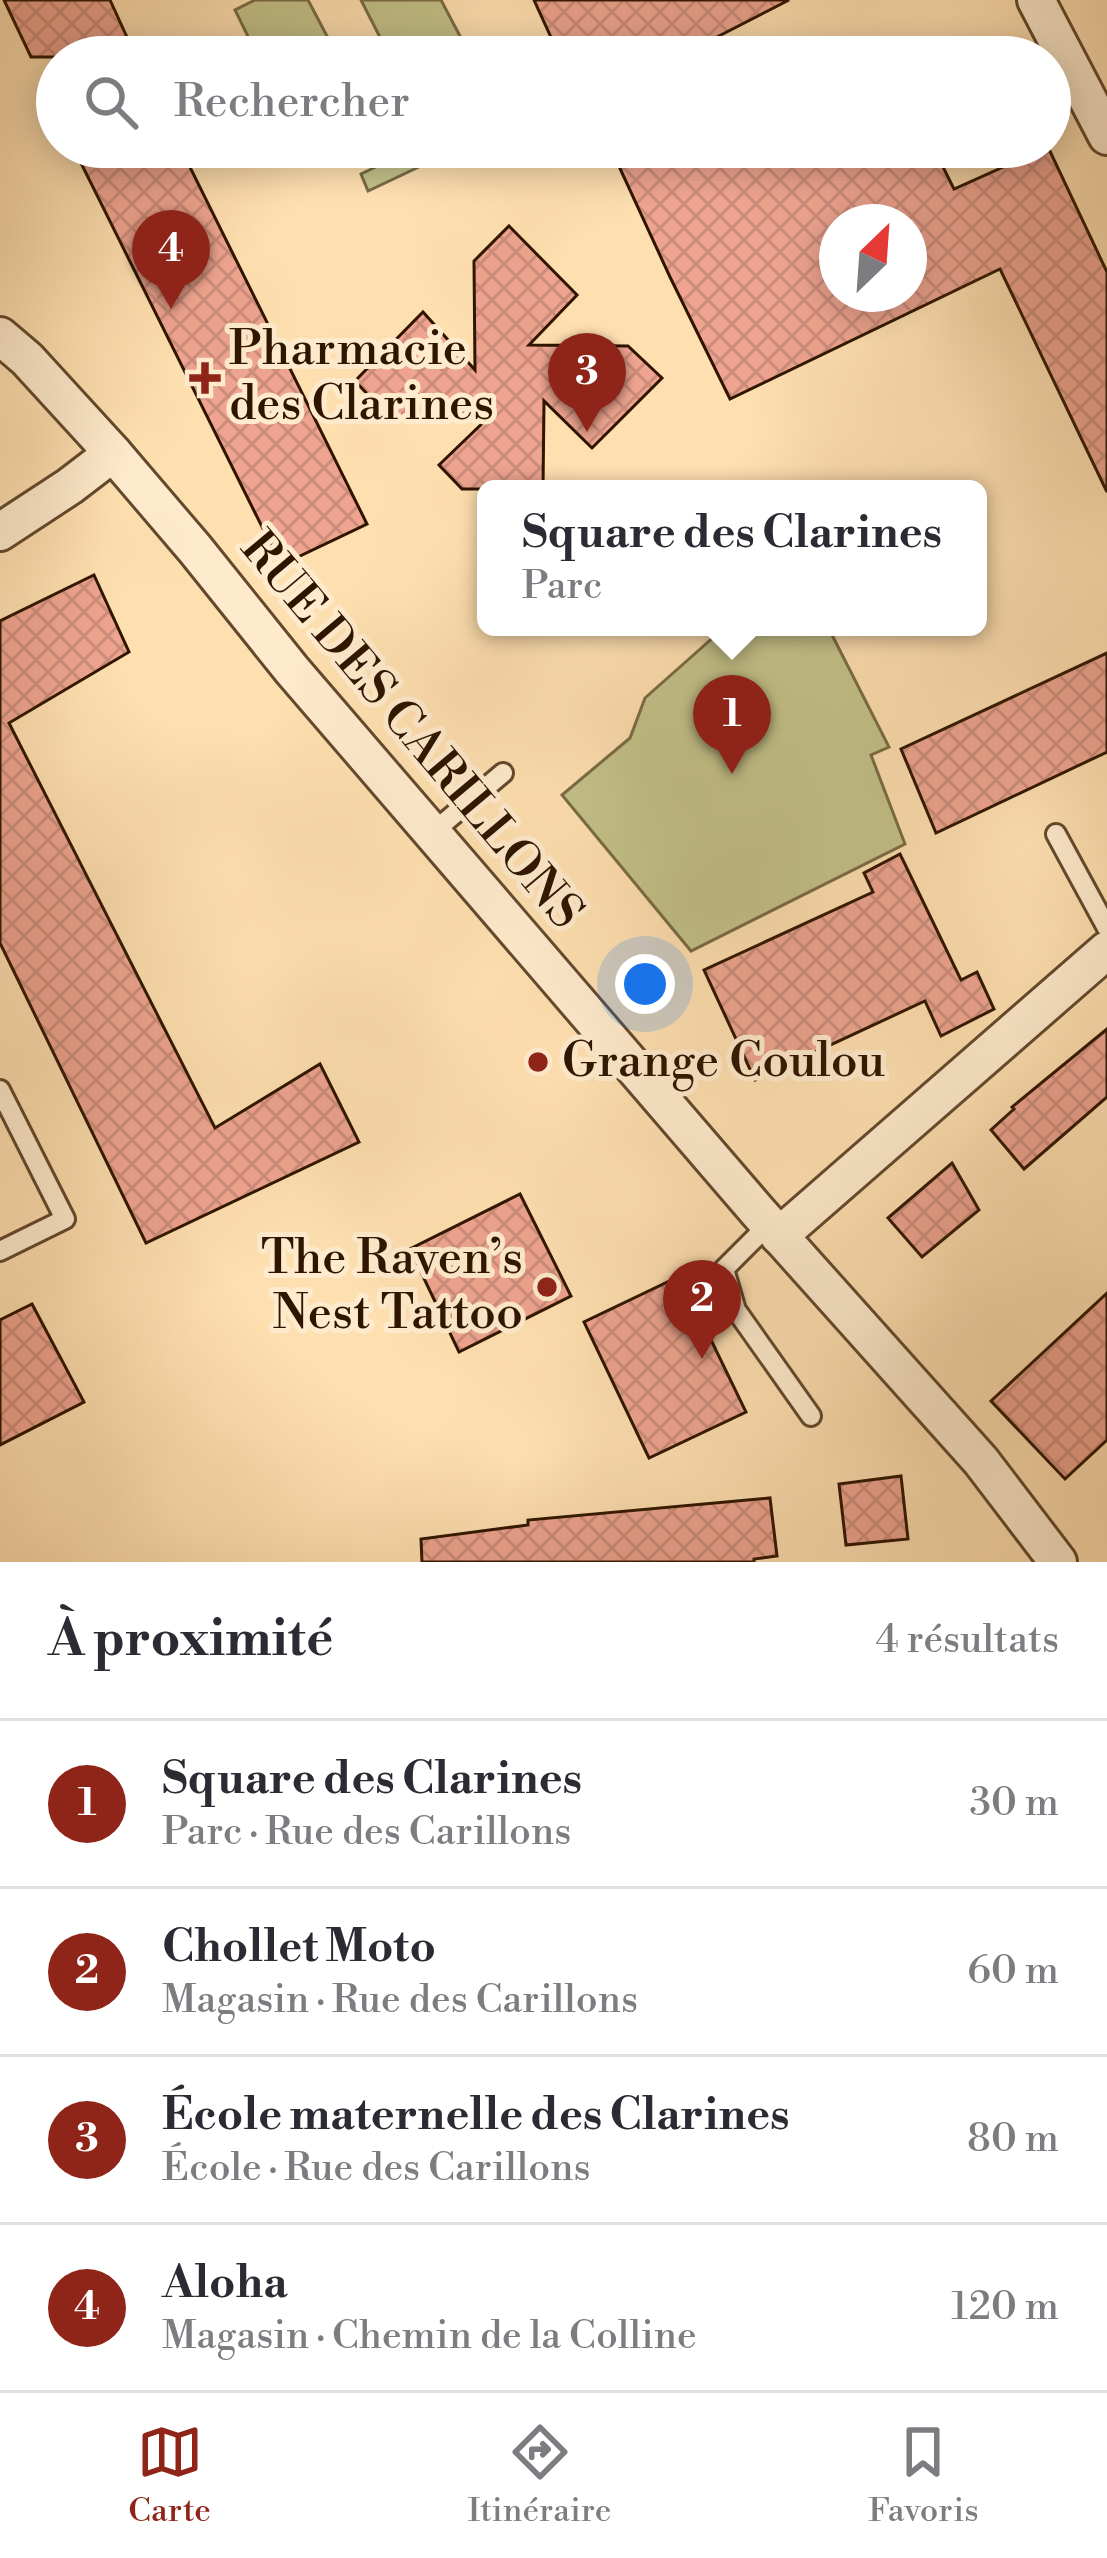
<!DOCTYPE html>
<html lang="fr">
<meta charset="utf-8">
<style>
body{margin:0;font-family:"Libre Bodoni",serif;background:#f2f2f3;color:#2b2b33}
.compass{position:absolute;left:819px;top:204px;width:108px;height:108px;border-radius:50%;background:#fff;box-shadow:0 6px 30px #0003;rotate:25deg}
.you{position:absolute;left:645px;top:984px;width:42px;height:42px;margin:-30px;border:9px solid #fff;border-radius:50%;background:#1a73e8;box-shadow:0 0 0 18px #1a73e833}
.badge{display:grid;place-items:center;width:78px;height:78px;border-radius:50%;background:#8f2418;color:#fff;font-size:39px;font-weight:700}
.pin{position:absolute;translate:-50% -99px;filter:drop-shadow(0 3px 6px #0008)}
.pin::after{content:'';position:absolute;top:63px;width:42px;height:36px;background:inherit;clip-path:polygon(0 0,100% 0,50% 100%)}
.popup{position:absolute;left:477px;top:480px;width:510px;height:156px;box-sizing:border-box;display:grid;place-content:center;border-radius:18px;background:#fff;filter:drop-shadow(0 3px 9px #0005);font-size:39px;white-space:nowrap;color:#7c7c81}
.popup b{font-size:45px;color:#2b2b33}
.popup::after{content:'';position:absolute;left:50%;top:100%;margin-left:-24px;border:24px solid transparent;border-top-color:#fff}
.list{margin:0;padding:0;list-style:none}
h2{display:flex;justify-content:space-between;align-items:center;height:156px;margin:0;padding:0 48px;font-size:51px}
h2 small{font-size:39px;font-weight:400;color:#7c7c81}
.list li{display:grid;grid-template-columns:78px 1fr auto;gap:36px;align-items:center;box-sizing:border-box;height:168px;padding:0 48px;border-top:3px solid #e1e1e2}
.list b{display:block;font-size:45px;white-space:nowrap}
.list p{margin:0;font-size:39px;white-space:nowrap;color:#7c7c81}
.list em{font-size:39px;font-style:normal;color:#7c7c81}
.icon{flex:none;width:66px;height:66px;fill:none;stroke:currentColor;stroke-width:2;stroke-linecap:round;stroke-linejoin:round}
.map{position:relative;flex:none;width:1107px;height:1562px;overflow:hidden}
.search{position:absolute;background:#fff;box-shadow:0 6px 30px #0003;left:36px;right:36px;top:36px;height:132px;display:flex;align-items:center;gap:30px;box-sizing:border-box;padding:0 42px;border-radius:66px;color:#7c7c81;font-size:45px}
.sheet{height:828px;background:#fff}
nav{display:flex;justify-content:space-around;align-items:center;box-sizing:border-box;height:168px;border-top:3px solid #e1e1e2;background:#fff;font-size:33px;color:#7c7c81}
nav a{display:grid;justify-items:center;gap:6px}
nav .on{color:#8f2418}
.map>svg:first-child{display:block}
</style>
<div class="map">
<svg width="1107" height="1562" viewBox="0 0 1107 1562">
<defs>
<pattern id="building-cross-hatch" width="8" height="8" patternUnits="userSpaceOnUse" patternTransform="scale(3)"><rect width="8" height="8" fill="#eea490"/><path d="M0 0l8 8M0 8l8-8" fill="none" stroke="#cc8c7a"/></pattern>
</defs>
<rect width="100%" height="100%" fill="#fedfb0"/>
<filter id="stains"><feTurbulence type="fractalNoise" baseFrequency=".00167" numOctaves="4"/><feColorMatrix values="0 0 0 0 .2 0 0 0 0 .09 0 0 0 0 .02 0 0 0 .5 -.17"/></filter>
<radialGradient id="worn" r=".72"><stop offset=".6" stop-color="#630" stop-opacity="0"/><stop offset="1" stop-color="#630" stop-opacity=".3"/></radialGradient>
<!-- park -->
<g fill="#c3c189" stroke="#796b44" stroke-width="3">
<polygon points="255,0 308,0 338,57 258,57 235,10"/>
<polygon points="361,0 441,0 471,57 390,57"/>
<polygon points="418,147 461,147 368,191 361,174"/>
<polygon points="725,627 828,627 889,747 871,755 905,844 691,951 562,795 630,738 645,698"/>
</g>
<!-- building -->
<g fill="url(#building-cross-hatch)" stroke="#2f1500" stroke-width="3" fill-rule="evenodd">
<polygon points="4,0 110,0 136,57 31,57"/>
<polygon points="534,0 789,0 678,57 560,57"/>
<polygon points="73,147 180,147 367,524 281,565"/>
<path d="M649 147H933L954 189 1048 147 1107 272V492L1000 269 730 399 670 277 617 162ZM837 222H909V294H837Z"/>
<polygon points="509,226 577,295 529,345 628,346 662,378 592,448 544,401 543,489 462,489 439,465 493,413 389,417 355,381 423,312 475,370 474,261"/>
<polygon points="94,575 129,652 9,723 215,1128 320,1064 359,1142 146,1243 0,943 0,621"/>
<polygon points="1107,653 1107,752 936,833 901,749"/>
<polygon points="900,854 961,980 977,972 994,1009 941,1036 925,1001 755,1080 704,970 873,892 864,873"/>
<polygon points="1107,1029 1107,1097 1024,1169 991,1130 1014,1109 1012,1107"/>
<polygon points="952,1163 979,1210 922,1257 888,1218"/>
<polygon points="520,1194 571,1296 459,1352 410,1249"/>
<polygon points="680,1276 746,1412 649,1458 584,1322"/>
<polygon points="1107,1293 1107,1440 1065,1479 991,1401"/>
<polygon points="32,1304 84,1402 0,1445 0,1320"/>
<polygon points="901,1476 908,1539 846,1545 839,1484"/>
<polygon points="770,1498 777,1556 754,1559 754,1562 422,1562 421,1539 528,1525 528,1520"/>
</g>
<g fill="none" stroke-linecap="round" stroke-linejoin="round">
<defs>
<g id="lane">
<polyline points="432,833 503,773"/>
<polyline points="1056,834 1107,928"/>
<polyline points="0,1090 65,1219 0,1251"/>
<polyline points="769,1224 724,1269 736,1310 811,1416"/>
</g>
<g id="street">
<polyline points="1036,0 1107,136"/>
<polyline points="0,336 27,359 113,453 195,549 292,670 759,1213 981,1461 1058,1562"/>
<polyline points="0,532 70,486 113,453"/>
<polyline points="779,1236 1107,950"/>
</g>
</defs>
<!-- lane casing -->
<use href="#lane" stroke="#63482c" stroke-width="24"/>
<!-- street casing -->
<use href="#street" stroke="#63482c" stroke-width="42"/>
<!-- lane -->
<use href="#lane" stroke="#feeacc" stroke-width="18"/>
<!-- street -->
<use href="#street" stroke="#feeacc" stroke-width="36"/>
</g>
<!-- markers -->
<g fill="#8f2418" stroke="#feeacc" stroke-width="4.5">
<path d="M199 360h12v12h12v12h-12v12h-12v-12h-12v-12h12z"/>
<circle cx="538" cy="1062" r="12"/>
<circle cx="547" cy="1287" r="12"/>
</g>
<g text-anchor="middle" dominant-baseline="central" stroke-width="10" stroke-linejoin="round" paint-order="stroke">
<!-- poi labels -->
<g font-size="48" fill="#2f1500" stroke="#feeacc" text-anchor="start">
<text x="229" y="350">Pharmacie<tspan x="229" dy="55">des Clarines</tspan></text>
<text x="562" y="1062">Grange Coulou</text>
<text x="523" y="1259" text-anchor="end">The Raven’s<tspan x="523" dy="55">Nest Tattoo</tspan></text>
</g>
<!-- street labels -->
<g font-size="48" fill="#2f1500" stroke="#feeacc">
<text transform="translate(411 731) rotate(50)">RUE DES CARILLONS</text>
</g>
</g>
<rect width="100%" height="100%" filter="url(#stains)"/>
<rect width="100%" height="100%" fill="url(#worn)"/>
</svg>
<svg class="compass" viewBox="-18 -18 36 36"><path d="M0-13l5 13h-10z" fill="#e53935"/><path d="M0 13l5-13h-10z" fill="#7c7c81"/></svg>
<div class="you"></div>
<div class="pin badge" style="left:732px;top:774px">1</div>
<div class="popup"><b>Square des Clarines</b>Parc</div>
<div class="pin badge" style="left:702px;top:1359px">2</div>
<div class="pin badge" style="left:587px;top:432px">3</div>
<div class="pin badge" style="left:171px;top:309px">4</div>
<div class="search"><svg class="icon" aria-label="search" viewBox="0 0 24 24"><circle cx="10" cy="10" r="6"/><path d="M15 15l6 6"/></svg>Rechercher</div>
</div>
<section class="sheet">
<h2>À proximité<small>4 résultats</small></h2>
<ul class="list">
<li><span class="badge">1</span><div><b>Square des Clarines</b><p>Parc · Rue des Carillons</p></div><em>30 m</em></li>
<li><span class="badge">2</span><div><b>Chollet Moto</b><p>Magasin · Rue des Carillons</p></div><em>60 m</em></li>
<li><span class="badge">3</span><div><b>École maternelle des Clarines</b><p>École · Rue des Carillons</p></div><em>80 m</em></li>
<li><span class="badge">4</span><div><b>Aloha</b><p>Magasin · Chemin de la Colline</p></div><em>120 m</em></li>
</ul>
</section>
<nav>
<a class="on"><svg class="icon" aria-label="map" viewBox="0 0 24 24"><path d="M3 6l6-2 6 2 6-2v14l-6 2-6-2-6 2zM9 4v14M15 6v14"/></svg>Carte</a>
<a><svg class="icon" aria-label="directions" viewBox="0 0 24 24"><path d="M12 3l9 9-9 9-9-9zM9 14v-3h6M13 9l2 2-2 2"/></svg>Itinéraire</a>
<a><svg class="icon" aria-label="saved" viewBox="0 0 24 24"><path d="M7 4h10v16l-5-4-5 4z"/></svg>Favoris</a>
</nav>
